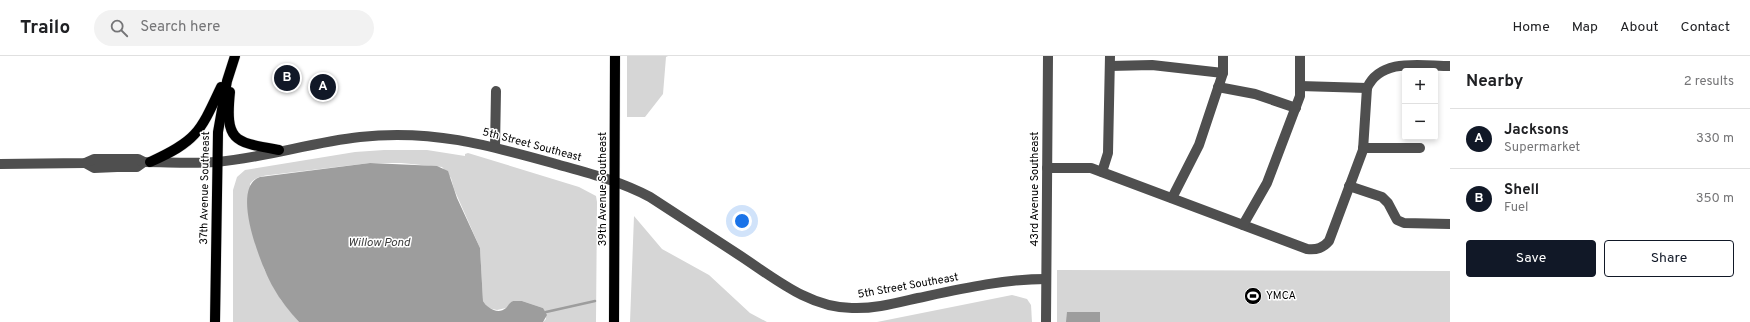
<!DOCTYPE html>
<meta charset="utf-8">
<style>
body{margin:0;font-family:Overpass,sans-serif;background:#f2f2f2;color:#202124}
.controls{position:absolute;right:12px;top:12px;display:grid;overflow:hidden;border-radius:4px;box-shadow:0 2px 6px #0003}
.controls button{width:36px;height:36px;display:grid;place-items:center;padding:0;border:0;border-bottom:1px solid #e0e0e0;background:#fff;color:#202124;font:20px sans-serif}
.you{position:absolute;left:742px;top:165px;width:14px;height:14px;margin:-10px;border:3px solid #fff;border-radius:50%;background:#1a73e8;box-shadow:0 0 0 6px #1a73e833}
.badge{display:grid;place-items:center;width:26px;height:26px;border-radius:50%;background:#111827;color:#fff;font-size:13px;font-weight:700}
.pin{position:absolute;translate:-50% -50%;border:2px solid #fff;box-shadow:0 1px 4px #0006}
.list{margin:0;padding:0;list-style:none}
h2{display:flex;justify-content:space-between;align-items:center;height:52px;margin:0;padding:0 16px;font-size:17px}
h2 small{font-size:13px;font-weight:400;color:#757577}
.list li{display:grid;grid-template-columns:26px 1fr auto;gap:12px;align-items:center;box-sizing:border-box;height:60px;padding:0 16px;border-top:1px solid #e0e0e0}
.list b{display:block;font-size:15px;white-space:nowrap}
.list p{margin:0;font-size:13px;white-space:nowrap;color:#757577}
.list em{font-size:13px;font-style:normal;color:#757577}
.actions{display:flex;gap:8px;padding:12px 16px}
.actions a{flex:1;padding:9px 0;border:1px solid #111827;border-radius:4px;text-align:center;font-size:14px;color:#111827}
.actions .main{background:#111827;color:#fff}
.icon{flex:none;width:22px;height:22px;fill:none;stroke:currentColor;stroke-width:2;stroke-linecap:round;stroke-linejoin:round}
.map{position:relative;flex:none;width:1450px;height:266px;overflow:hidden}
header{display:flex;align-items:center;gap:24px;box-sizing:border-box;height:56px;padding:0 20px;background:#fff;border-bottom:1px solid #e0e0e0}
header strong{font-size:19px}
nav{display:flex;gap:22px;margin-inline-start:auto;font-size:14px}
.search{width:280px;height:36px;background:#f2f2f2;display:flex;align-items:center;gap:10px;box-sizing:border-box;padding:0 14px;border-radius:22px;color:#757577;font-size:15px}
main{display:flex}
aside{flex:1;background:#fff}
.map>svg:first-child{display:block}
</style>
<header>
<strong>Trailo</strong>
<div class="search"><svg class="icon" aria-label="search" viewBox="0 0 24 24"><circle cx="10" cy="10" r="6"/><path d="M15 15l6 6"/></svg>Search here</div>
<nav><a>Home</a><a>Map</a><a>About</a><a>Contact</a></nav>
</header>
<main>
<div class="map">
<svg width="1450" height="266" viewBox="0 0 1450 266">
<rect width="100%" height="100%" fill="#fff"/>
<!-- green -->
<g fill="#d6d6d6">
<polygon points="627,0 668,0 666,1 663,38 645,61 627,61"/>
<path d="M384 94H427L465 100V98L468 97 579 131 596 140 597 146 596 266H543L546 263 543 252 522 245H513L506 252 497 254 488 252 483 245 480 192 454 133 451 122 442 111 401 107H370L270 119C262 120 255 121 250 128L264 213 281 244 299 266H233V134L237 121 245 114 355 96Z"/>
<polygon points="634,160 662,193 709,219 750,257 767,266 630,266"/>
<polygon points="1057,214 1450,215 1450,266 1057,266"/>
<polygon points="1012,239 1027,243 1031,249 1032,266 877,266"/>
</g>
<!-- water -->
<g fill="#9d9d9d">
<path d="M370 107 437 110 448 115 457 142 480 192 483 245C487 252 498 259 506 252 509 249 509 247 513 245H522L543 252 547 259 543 266H299C289 255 280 244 273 231 262 212 229 131 260 121Z"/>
<polygon points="1067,256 1100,256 1100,266 1066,266"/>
</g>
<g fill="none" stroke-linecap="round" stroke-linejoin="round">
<!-- stream -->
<polyline stroke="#9d9d9d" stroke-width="2.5" points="546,256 595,245"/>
<defs>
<g id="major">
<path d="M230 36C225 86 234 86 279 94"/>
<path d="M150 106C197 85 200 76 221 31"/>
<polyline points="215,266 218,76 227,25 235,0"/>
<polyline points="614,266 615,0"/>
</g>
</defs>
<!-- major casing -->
<use href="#major" stroke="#dbdbdb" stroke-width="11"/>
<!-- minor -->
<g stroke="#4f4f4f" stroke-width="10">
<polyline points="1110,10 1152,9 1223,17"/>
<polyline points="1300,30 1367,32"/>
<polyline points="1218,31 1255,38 1296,52"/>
<polyline points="495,91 496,35"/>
<polyline points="1363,92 1420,92"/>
<polyline points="85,107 94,112 117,111 137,111 144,106"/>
<path d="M0 108 85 107 94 103H138L144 106C168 106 192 108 216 106 265 102 312 86 360 81 432 73 488 89 556 108 588 117 620 125 650 141 679 160 708 179 736 197 772 220 808 252 852 252 874 253 896 247 918 242 960 233 1003 223 1046 223"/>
<path d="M1047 112H1091L1307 193C1317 194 1323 192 1329 185L1363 94 1367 32C1381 1 1422 10 1450 10"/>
<polyline points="1102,116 1108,97 1110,0"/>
<polyline points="1349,130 1382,141 1388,147 1397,164 1404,167 1450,168"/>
<polyline points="1172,142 1199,89 1223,17 1223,0"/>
<polyline points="1243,169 1267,127 1300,40 1300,0"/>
<polyline points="1046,266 1048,0"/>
</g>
<!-- major -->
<use href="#major" stroke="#000" stroke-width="10"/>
</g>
<!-- icons -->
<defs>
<symbol id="stadium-disc" viewBox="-11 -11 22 22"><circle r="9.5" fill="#000" stroke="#fff"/><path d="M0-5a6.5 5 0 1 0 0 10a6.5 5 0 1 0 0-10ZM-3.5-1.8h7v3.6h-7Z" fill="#fff"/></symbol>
</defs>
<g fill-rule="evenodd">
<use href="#stadium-disc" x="1243" y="230" width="20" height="20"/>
</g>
<g text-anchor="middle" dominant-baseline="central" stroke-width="3" stroke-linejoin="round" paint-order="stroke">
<!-- street labels -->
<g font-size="11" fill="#000" stroke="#fff">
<text transform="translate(532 89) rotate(15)">5th Street Southeast</text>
<text transform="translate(205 132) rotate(-89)">37th Avenue Southeast</text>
<text transform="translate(603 133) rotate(-90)">39th Avenue Southeast</text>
<text transform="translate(1035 133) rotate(-90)">43rd Avenue Southeast</text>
<text transform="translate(908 230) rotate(-10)">5th Street Southeast</text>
</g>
<!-- poi labels -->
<g font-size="11" fill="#000" stroke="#fff" text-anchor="start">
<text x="1266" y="240">YMCA</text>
</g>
<!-- water labels -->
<g font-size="12" font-style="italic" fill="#3e3e3e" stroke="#fff">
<text x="379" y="187">Willow Pond</text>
</g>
</g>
</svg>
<div class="controls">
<button>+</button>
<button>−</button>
</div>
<div class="you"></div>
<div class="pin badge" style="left:323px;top:31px">A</div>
<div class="pin badge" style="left:287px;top:22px">B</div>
</div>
<aside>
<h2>Nearby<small>2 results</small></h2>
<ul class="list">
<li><span class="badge">A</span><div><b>Jacksons</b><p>Supermarket</p></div><em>330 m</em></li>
<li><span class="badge">B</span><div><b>Shell</b><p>Fuel</p></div><em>350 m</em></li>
</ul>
<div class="actions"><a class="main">Save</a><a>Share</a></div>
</aside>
</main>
